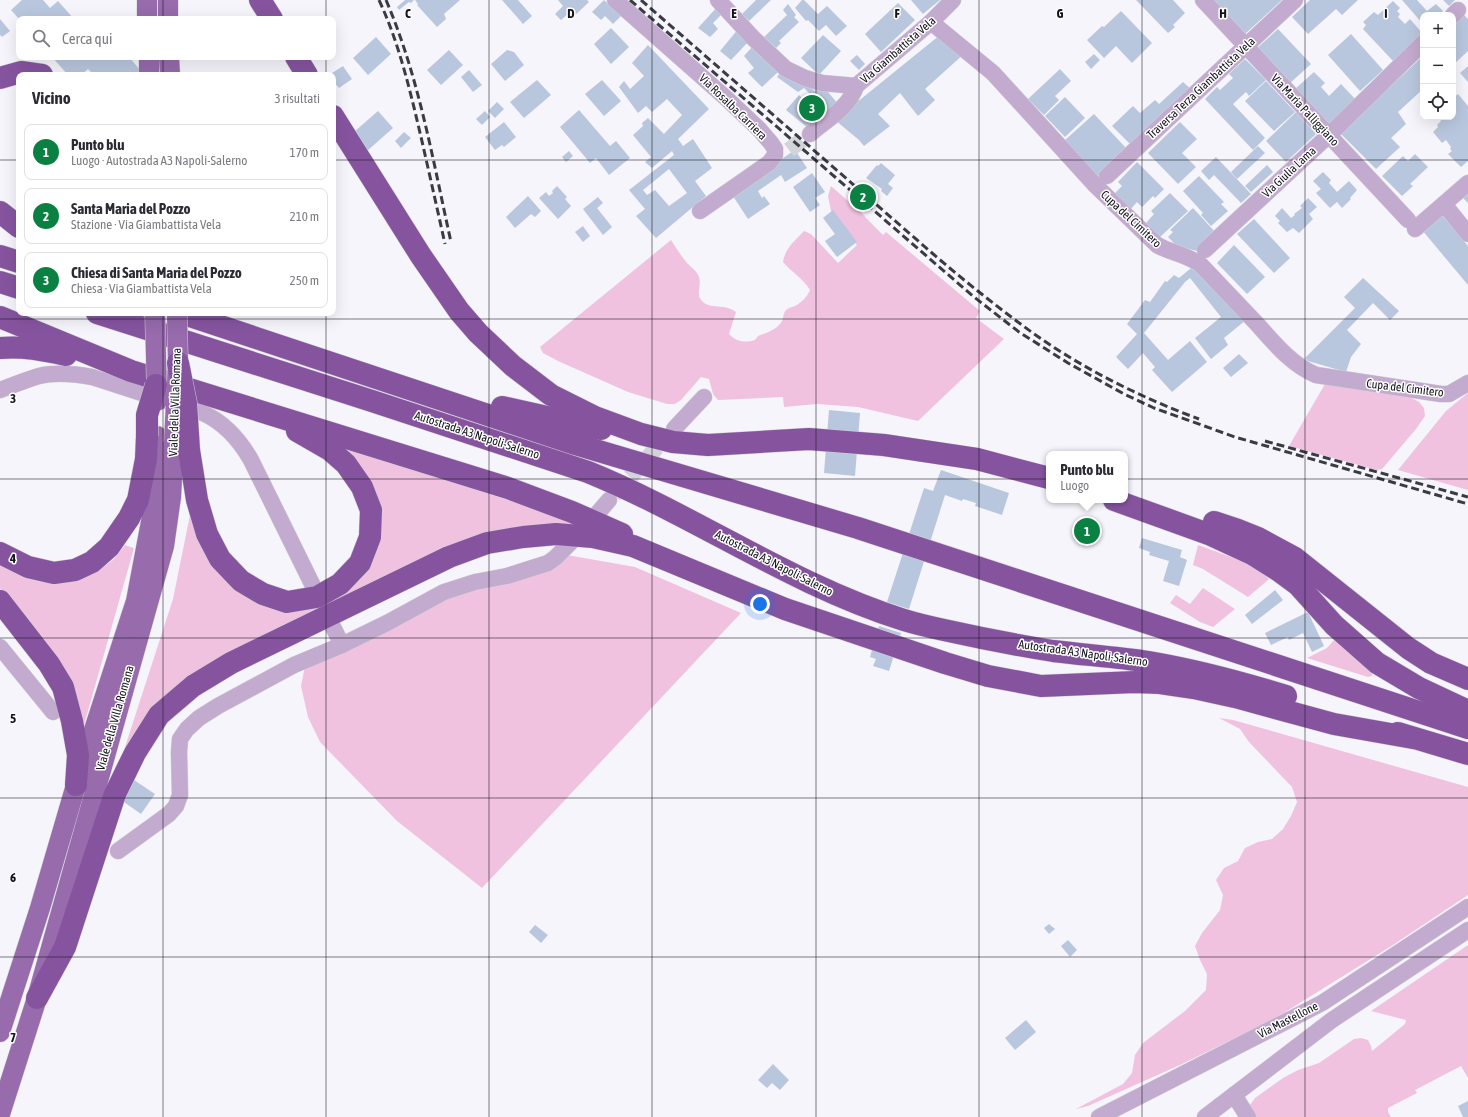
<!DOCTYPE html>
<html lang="it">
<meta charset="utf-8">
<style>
body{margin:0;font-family:"Asap Condensed",sans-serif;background:#f7f7f7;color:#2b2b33}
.controls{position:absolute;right:12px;top:12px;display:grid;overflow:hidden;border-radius:8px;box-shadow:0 4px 16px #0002}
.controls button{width:36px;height:36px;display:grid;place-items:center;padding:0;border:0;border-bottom:1px solid #e1e1e2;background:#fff;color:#2b2b33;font:20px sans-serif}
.you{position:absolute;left:760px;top:604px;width:14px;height:14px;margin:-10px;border:3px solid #fff;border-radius:50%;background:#1a73e8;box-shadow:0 0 0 6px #1a73e833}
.badge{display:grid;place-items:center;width:26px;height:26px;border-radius:50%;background:#0b8043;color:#fff;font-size:13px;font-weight:700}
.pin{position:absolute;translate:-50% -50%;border:2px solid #fff;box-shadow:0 1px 4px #0006}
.popup{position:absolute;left:1046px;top:451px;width:82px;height:52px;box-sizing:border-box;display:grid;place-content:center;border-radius:8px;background:#fff;filter:drop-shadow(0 1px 3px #0005);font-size:13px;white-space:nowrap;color:#7c7c81}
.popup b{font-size:15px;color:#2b2b33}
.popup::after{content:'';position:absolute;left:50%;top:100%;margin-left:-8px;border:8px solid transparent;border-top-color:#fff}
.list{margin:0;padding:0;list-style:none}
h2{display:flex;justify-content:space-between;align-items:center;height:52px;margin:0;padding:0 16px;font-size:17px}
h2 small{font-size:13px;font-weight:400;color:#7c7c81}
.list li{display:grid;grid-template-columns:26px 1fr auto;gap:12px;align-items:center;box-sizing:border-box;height:56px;margin:0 8px 8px;padding:0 8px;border:1px solid #e1e1e2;border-radius:8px}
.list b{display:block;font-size:15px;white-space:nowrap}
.list p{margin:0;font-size:13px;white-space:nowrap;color:#7c7c81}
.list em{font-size:13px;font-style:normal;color:#7c7c81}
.icon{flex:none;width:22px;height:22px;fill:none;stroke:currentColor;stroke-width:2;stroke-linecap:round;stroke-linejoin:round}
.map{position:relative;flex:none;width:1468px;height:1117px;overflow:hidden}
.search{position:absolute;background:#fff;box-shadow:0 4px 16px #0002;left:16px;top:16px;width:320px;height:44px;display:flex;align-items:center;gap:10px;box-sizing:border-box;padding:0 14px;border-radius:8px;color:#7c7c81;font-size:15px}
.panel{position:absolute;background:#fff;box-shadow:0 4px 16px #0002;left:16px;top:72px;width:320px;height:244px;border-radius:8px}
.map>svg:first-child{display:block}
</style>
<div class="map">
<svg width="1468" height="1117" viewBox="0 0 1468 1117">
<rect width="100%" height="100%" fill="#f5f5fb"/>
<!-- green -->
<g fill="#f0c2df">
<path d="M831 186 865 216V217L883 235 886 232 980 311 976 318 1004 339 918 421 858 407 817 404 784 407 783 397 718 400 713 394 709 379 701 377 681 400 675 404H667L628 392 558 361 543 353 540 347 671 240C676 248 681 256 687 263 692 268 697 271 699 277 702 285 695 294 702 301 710 310 725 303 736 312L729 334C737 342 744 343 755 340L758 336C766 333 777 330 782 321 784 316 783 311 789 308 791 307 793 307 795 306 802 302 807 297 810 290 803 278 791 272 783 262 785 248 795 241 804 231L811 234 838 263 857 245 831 211 828 196Z"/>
<polygon points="1325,384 1400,392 1419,402 1424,408 1425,416 1416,429 1382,469 1377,470 1289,446"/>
<polygon points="1468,393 1468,490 1398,470 1446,411"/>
<polygon points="339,447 375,457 573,521 575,529 525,531 224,661 129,749 125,747 173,599 192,505 216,560 294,609 374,549"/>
<polygon points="125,545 134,548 84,725 49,651 0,588 0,560 96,572 113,560"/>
<polygon points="1198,545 1242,561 1257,569 1269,579 1248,597 1203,569 1193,565"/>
<polygon points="567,555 635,567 741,613 482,888 397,821 320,742 308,717 301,686 305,666 451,592"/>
<polygon points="1203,588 1235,609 1213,627 1200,622 1170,603 1176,595 1190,604"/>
<polygon points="1335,639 1358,661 1372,673 1372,676 1368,677 1307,658 1327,648"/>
<polygon points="1219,718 1233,720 1468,787 1468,895 1393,945 1274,1019 1180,1065 1088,1106 1076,1109 1123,1084 1132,1073 1135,1055 1143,1043 1185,1011 1206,990 1207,974 1200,960 1195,946 1202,933 1220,910 1223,895 1216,880 1224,868 1238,861 1245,848 1258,842 1272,839 1283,829 1291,816 1297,802 1292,787 1249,742 1240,729"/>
<polygon points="1468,945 1468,1078 1461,1066 1415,1090 1417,1093 1388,1108 1388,1112 1391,1117 1255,1117 1250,1105 1255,1098 1283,1078 1298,1070 1319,1063 1354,1039 1361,1038 1368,1040 1371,1046 1372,1051 1405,1024 1406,1020 1371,1011"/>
</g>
<!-- building -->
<g fill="#b9c7de" fill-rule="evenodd">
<polygon points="22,0 43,0 50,8 58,1 74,19 19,19 11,10"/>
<polygon points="405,0 414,0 411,3 409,2 399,10 397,7"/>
<polygon points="415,0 460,0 444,14 446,19 437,27 417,5 418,4"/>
<polygon points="502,0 518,0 532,16 523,24"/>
<polygon points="558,0 587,0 589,2 572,18 568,14 561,20 555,14 563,6"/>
<polygon points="604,0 621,16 613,24 605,16 601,20 592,12"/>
<polygon points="756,0 771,0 749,21 742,14"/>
<polygon points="802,0 804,0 818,14 827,6 847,26 836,36 826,25 819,31 808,20 806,21 795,8"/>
<polygon points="911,0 940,0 923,14"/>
<polygon points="1136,0 1173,0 1185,13 1173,25 1175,27 1168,33"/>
<polygon points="1213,0 1282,0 1245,34"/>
<polygon points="1310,0 1358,0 1342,15 1336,9 1308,34 1292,17"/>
<polygon points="1402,0 1417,0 1427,11 1436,4 1443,11 1439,15 1423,15 1423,24"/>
<polygon points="1443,0 1455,0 1449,6"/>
<polygon points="1393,1 1400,8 1397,11 1400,14 1398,17 1405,24 1410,19 1423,34 1393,61 1363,29 1366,25 1363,22 1374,12 1378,15"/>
<polygon points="898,3 915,20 881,52 865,34"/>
<polygon points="788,4 796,15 794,17 799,22 779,41 781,43 776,48 764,37 787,15 783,10"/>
<polygon points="718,6 724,12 713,23 718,29 710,37 698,28"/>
<polygon points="1121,11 1152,43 1132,63 1116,46 1104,58 1087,40 1102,26 1104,27"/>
<polygon points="1464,15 1468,19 1468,51 1453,65 1453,26"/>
<polygon points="0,19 10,31 2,37 0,35"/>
<polygon points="611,28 629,47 611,64 594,44"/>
<polygon points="739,28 750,40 731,60 720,51"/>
<polygon points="1278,29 1311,64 1289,84 1256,49"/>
<polygon points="1351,34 1383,70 1360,91 1328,55"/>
<polygon points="823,35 841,51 819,75 801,58"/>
<polygon points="940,35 965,53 925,89 935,100 918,116 900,93 878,114 890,126 864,146 859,140 835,120"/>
<polygon points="376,37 391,54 368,75 353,58"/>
<path d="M648 45 709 109 678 139 683 146 693 139 712 168 695 181 706 196 656 238 636 216 645 209 629 190 674 155 672 151 652 168 645 162 651 157 633 135 643 126 642 123 648 118 664 134 682 115 667 99 652 112 646 106 638 113 619 87 624 81 630 89 644 76 632 63ZM669 169 687 193 669 206 655 190 647 195 643 190Z"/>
<polygon points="752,47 778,72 762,87 748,73 754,68 744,56"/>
<polygon points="449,50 463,65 441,85 427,70"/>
<polygon points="507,50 514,52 524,65 505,81 491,64"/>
<polygon points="1094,54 1100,60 1091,69 1085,62"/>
<polygon points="857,55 865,64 859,70 850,61"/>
<polygon points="52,57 129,57 141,71 137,75 94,75 88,69 81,75 68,75"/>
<polygon points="1422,57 1423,58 1423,89 1398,112 1406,124 1391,138 1400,147 1376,169 1340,133"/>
<polygon points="1245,59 1266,80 1249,96 1246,92 1233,104 1265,138 1253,150 1205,99 1217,87 1220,90 1233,78 1229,74"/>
<polygon points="343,66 352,79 339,88 333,81 333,75 329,75"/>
<polygon points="1468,66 1468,82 1460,73"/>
<polygon points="1060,69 1071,81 1055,96 1059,100 1044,115 1028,99"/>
<polygon points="469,70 482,85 473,92 461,77"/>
<polygon points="782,70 815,91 823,86 839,105 807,127 786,110 799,95 804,100 810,94 804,88 798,92 777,77"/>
<polygon points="1314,72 1325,83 1321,87 1329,96 1341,84 1356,100 1328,125 1295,89"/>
<polygon points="537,80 551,95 524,118 510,102"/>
<polygon points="602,80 621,101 604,116 585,94"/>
<polygon points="1266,81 1295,112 1274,131 1245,101"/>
<polygon points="1183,82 1192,90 1131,145 1112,126 1133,106 1140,113 1155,100 1159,104"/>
<polygon points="1458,94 1468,106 1468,161 1461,167 1448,154 1452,151 1450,149 1451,147 1446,140 1442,143 1433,132 1438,127 1437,125 1441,121 1438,117 1453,117 1453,98"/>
<polygon points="1065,97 1085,118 1065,137 1045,116"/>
<polygon points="497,102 504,109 495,118 488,111"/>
<polygon points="579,110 610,146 616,141 630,158 609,175 596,158 590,163 560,127"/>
<polygon points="378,111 393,128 367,151 354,132"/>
<polygon points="485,111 490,117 482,125 476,119"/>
<polygon points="1296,112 1316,134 1286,162 1266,141"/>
<polygon points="1094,114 1127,149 1098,176 1064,141"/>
<polygon points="504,122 516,137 504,147 502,145 495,150 485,137"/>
<polygon points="1180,122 1197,139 1182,153 1196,167 1178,184 1148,153"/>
<polygon points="404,132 411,138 401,148 395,141"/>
<polygon points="1258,146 1265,153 1237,179 1231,172"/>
<polygon points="795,150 807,168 785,182 781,175 758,191 762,198 764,196 770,204 748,219 731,193"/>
<polygon points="569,151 573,156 566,162 562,157"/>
<polygon points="1415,154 1428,167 1410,184 1413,186 1402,196 1382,176 1403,156 1408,161"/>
<polygon points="1216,157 1251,194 1241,203 1214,175 1209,180 1201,171"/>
<polygon points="1137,162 1164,189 1155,198 1153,196 1142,207 1137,202 1130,210 1114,194 1122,186 1118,182"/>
<polygon points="881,163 895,175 888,184 893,188 887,196 881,191 882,189 866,178 877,165 878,166"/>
<polygon points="1267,165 1273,172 1251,192 1245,186"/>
<polygon points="1323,172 1331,180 1329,183 1337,192 1349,181 1357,190 1350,198 1351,199 1342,208 1337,202 1330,208 1316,193 1321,189 1313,181"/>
<polygon points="812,173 825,192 815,198 820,205 810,212 793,187"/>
<polygon points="1199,176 1224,202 1221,204 1228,211 1211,226 1201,215 1203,213 1183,191"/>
<polygon points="557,186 567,197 565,199 571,206 558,219 539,198 546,192 549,196 553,193 552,191"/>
<polygon points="1170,193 1188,211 1160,237 1146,223 1154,214 1151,211"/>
<polygon points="1468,193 1468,203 1463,198"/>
<polygon points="528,196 541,211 535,217 531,214 515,228 506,217"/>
<polygon points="598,197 603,203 597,208 612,227 603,235 583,209"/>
<polygon points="1308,198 1317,207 1309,214 1313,219 1299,233 1293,228 1287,232 1278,223 1280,221 1275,216 1282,208 1291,218 1295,215 1294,214 1302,208 1300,206"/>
<polygon points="1193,208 1216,233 1197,251 1177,246 1168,237 1173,232 1170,230"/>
<polygon points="833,210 857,242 837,257 825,241 835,234 823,218"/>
<polygon points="1442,215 1468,246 1468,285 1422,230"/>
<polygon points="1254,219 1290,258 1274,273 1237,234"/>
<polygon points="583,226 590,236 583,242 575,232"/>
<polygon points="1234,245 1265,277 1247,294 1217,263"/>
<polygon points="1196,264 1246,320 1224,338 1228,345 1211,359 1195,338 1221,317 1190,278 1185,282 1144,333 1168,360 1190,341 1207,362 1172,392 1152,370 1155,367 1143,353 1128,369 1116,357 1137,334 1127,324 1145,300 1150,302 1165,281 1167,282 1174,275 1179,278"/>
<polygon points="1363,278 1399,311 1390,320 1373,303 1347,330 1361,344 1351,357 1346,372 1308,361 1305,358 1355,308 1344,297"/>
<polygon points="1239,354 1248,363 1231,377 1223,368"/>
<polygon points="829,410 860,413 855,476 824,473"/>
<polygon points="941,470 1009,493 1002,515 975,506 976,503 963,499 962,501 945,495 909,609 887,602 924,488 933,491"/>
<polygon points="1080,518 1100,524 1094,544 1074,538"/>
<polygon points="1142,538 1182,550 1180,557 1187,560 1179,586 1163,581 1169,561 1149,555 1150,552 1139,548"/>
<polygon points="1275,590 1283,600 1252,624 1245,615"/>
<polygon points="1308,612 1324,646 1312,652 1303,633 1289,640 1288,637 1271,645 1265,633"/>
<polygon points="879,626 901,633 889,671 873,666 876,659 870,657"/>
<polygon points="134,780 155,794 141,814 121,800"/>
<polygon points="1049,924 1055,929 1049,934 1044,928"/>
<polygon points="535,925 548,935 541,943 529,932"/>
<polygon points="1068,940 1077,950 1070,957 1061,946"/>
<polygon points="1026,1020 1036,1032 1015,1050 1005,1038"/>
<polygon points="773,1064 789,1080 780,1090 772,1083 767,1088 758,1080"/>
<polygon points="1468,1101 1468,1117 1463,1117 1458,1106"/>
</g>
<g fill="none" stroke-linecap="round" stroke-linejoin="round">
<!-- minor-tunnel -->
<g stroke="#d3d3da" stroke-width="16" stroke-dasharray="16 8" stroke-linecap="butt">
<polyline points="789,150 810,134"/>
<polyline points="614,495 670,433"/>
</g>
<defs>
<g id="minor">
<polyline points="615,0 726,98 759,129 771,143 775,149 775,155 769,163 700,211"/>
<polyline points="718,0 753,38 786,69 805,78 822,83 856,86"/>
<polyline points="1203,0 1408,220"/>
<polyline points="1453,15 1458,10"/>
<path d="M931 22 993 73 1096 186 1157 245C1171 253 1188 255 1201 265 1220 285 1239 305 1258 325 1275 344 1292 365 1316 375L1441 394H1449L1468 383"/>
<path d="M810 134C826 120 850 107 856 86L931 22 953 0"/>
<polyline points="1107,176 1295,0"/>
<polyline points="1444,204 1468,234"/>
<polyline points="1415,229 1468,183"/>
<polyline points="1205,250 1329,135 1423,43"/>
<path d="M0 390C13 385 26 380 39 376 56 372 75 374 92 377L203 413C225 423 239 439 251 460L315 590"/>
<polyline points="674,429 704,397"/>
<polyline points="597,514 609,500"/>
<polyline points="332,625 342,645"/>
<polyline points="0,647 53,712"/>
<polyline points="118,851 169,814 176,806 180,795 179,752 180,739 187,729 199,718 218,706 294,665 342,645 387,623 444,592 475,582 507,576 548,563 555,558 571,542"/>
<polyline points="1234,1095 1248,1117"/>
<polyline points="1099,1117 1322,1003 1468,907"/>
<polyline points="1205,1117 1332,1020 1468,930"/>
</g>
<g id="major">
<polyline points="147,0 147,19"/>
<polyline points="168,0 168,19"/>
<polyline points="149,57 149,75"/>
<polyline points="169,57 170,75"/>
<polyline points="0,1032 40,908 76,785 136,601 153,511 156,488 157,436"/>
<polyline points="0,1114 37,998 164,546 171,497 174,442"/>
</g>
<g id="highway">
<polyline points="260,0 272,19"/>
<polyline points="296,57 307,75"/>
<polyline points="0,78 21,72 42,75"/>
<polyline points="333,116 421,256 459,311 478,333 513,366 551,395 595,417 641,434 673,442 708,445 809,439 884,445 977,459 1049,478"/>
<polyline points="0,212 19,227"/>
<polyline points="0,256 19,262"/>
<polyline points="0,282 19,288"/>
<path d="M97 313 372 401 588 472C696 516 792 585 904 620 917 624 930 627 944 630 980 638 1016 645 1053 651 1085 655 1117 657 1149 662 1196 670 1241 682 1286 696"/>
<polyline points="181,313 575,444 858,528 1468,728"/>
<polyline points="0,317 131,371 508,488 572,512 622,534"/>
<path d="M0 348C24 346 43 350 66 355"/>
<polyline points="502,407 601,429"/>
<polyline points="189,450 197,500 207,534 220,559 241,581 263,594 287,602 317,597 340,584 360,563 370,537 371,510 362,487 346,464 330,450 297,431"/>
<polyline points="1114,500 1211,535 1252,554 1279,571 1298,585 1334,625 1377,663 1419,688 1468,711"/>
<polyline points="1214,522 1238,530 1258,538 1295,558 1408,648 1431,663 1468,679"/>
<polyline points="0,553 28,567 54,573 75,570 92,562 109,547 129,518 138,500 146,459 147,436"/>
<polyline points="0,601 49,664 63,687 72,721 78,755 76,785"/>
<polyline points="1398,733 1468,754"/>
<polyline points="37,998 65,947 115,794 135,753 159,715 193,686 231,663 449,557 487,543 523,537 556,534 593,537 633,546 785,609 945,663 988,676 1041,686 1135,682 1160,683 1194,688 1235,697 1334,724 1413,738"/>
</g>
</defs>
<!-- minor casing -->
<use href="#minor" stroke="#d1d1d7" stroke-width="17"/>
<!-- major casing -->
<use href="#major" stroke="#d1d1d7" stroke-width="21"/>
<!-- highway casing -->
<use href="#highway" stroke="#d1d1d7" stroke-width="23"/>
<!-- minor -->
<use href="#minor" stroke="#c3abcf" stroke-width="16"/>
<!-- major -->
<use href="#major" stroke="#976bac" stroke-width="20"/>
<!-- highway -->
<use href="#highway" stroke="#86549f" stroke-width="22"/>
<!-- rail -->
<g stroke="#3b3b43" stroke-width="3" stroke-dasharray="8 4" stroke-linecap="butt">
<path d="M379 0C399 43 410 90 421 137 429 172 437 208 445 244"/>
<path d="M386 0C419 77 433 161 451 242"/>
<polyline points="630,0 974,297 1019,332 1068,363 1124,394 1154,408 1235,437 1468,504"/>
<path d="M641 0 932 253C961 278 991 302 1022 325 1075 365 1137 396 1199 419"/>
<polyline points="1265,441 1468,497"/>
</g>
<defs>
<g id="major-bridge">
<polyline points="155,313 157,401"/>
<polyline points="174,442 178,363 177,313"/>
</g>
<g id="highway-bridge">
<polyline points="178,363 186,403 189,450"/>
<polyline points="147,436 147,415 156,385"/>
</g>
</defs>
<!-- major-bridge casing -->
<use href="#major-bridge" stroke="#d1d1d7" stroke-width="21" stroke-linecap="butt"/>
<!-- highway-bridge casing -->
<use href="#highway-bridge" stroke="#d1d1d7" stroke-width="23" stroke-linecap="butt"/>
<!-- major-bridge -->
<use href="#major-bridge" stroke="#976bac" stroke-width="20"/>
<!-- highway-bridge -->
<use href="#highway-bridge" stroke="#86549f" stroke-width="22"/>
</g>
<!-- grid -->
<path fill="none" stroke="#13131c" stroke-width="1" stroke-opacity="0.55" d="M163 0V19M326 0V19M489 0V1117M652 0V1117M816 0V1117M979 0V1117M1142 0V1117M1305 0V1117M163 57V75M326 57V75M0 160H19M333 160H1468M163 313V1117M326 313V1117M0 319H1468M0 479H1468M0 638H1468M0 798H1468M0 957H1468"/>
<g text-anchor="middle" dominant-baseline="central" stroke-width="3" stroke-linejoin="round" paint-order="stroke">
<!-- street labels -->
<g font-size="12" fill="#13131c" stroke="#fff">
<text transform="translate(898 50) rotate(-41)">Via Giambattista Vela</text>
<text transform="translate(1201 88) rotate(-43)">Traversa Terza Giambattista Vela</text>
<text transform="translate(733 107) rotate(44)">Via Rosalba Carriera</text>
<text transform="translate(1305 110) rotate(47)">Via Maria Palliggiano</text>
<text transform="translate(1289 172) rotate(-43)">Via Giulia Lama</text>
<text transform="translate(1131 219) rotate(43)">Cupa del Cimitero</text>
<text transform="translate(1405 388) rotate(7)">Cupa del Cimitero</text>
<text transform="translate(175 402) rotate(-88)">Viale della Villa Romana</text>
<text transform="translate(477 435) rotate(18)">Autostrada A3 Napoli-Salerno</text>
<text transform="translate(774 563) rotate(27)">Autostrada A3 Napoli-Salerno</text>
<text transform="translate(1083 653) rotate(8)">Autostrada A3 Napoli-Salerno</text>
<text transform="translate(115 718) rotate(-74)">Viale della Villa Romana</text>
<text transform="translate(1288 1020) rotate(-27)">Via Mastellone</text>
</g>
</g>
<g font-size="13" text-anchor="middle" font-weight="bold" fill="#13131c" stroke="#fff" stroke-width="3" stroke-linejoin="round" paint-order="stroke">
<text x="408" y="18">C</text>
<text x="571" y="18">D</text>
<text x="734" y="18">E</text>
<text x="897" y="18">F</text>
<text x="1060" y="18">G</text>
<text x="1223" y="18">H</text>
<text x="1386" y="18">I</text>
<text x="13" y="403">3</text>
<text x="13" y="563">4</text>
<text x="13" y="723">5</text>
<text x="13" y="882">6</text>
<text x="13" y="1042">7</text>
</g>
</svg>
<div class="controls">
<button>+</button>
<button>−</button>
<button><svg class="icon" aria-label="locate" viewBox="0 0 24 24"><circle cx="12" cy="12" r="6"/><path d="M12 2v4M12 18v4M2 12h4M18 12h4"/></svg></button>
</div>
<div class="you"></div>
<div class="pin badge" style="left:1087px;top:531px">1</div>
<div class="popup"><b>Punto blu</b>Luogo</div>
<div class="pin badge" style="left:863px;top:197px">2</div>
<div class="pin badge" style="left:812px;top:108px">3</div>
<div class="search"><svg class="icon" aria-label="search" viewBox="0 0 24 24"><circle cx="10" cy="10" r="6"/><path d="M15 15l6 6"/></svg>Cerca qui</div>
<section class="panel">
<h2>Vicino<small>3 risultati</small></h2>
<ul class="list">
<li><span class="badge">1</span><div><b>Punto blu</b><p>Luogo · Autostrada A3 Napoli-Salerno</p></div><em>170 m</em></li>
<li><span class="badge">2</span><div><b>Santa Maria del Pozzo</b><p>Stazione · Via Giambattista Vela</p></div><em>210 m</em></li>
<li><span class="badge">3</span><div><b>Chiesa di Santa Maria del Pozzo</b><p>Chiesa · Via Giambattista Vela</p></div><em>250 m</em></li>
</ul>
</section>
</div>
